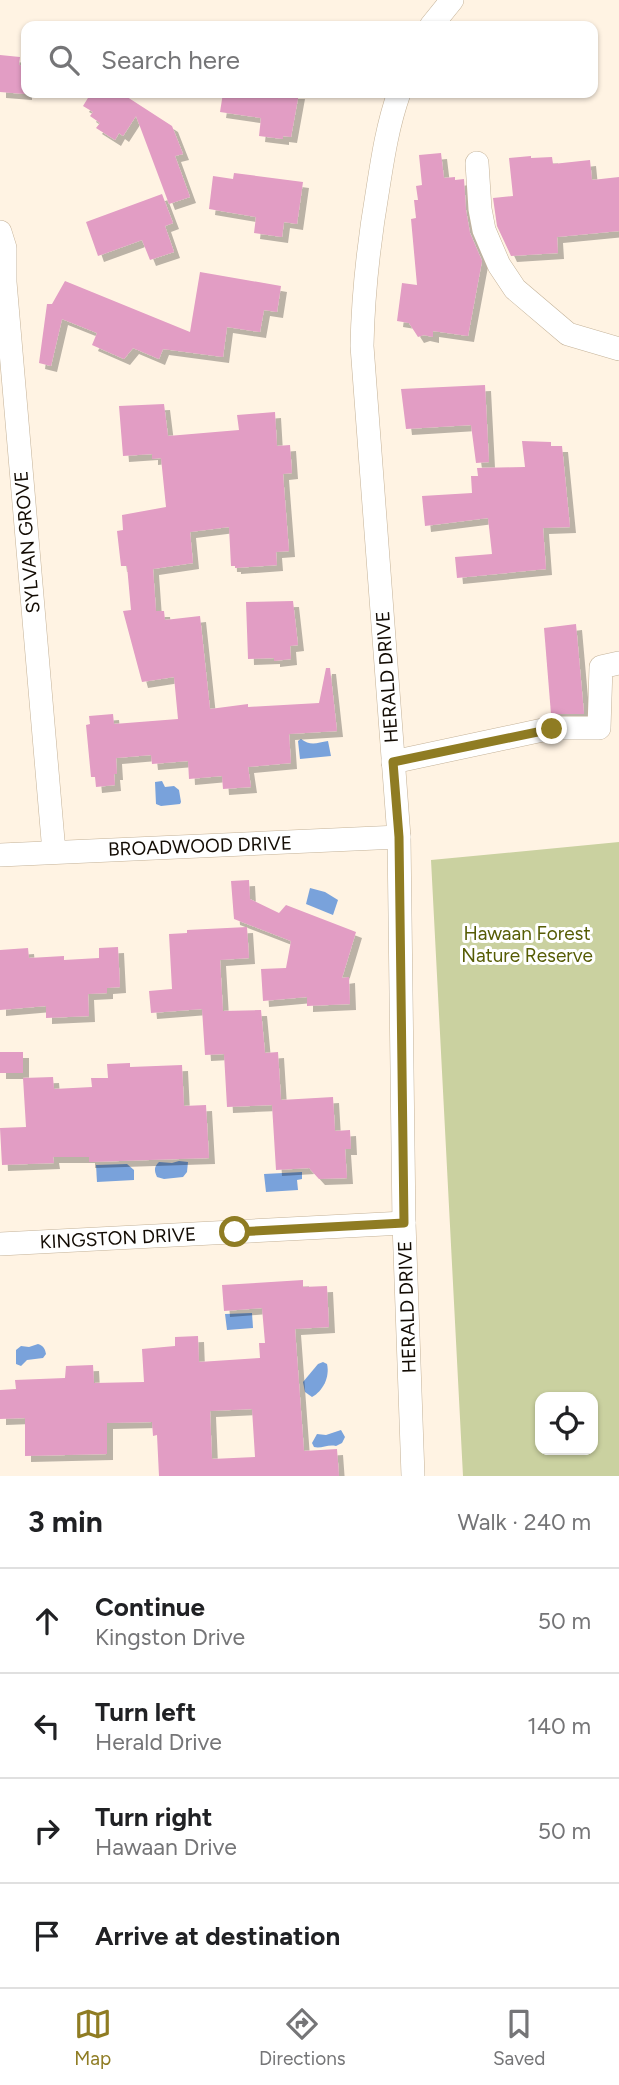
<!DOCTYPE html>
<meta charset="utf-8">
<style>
body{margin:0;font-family:Figtree,sans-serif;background:#f6f6f6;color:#202124}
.controls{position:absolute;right:21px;bottom:21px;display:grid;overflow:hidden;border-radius:14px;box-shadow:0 2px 5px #0004}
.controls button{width:63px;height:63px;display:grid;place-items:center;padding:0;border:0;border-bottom:2px solid #e0e0e0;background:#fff;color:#202124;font:35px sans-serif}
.stop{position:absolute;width:21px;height:21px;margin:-16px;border:5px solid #8f7c23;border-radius:50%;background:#fff}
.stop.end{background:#8f7c23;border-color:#fff;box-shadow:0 2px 7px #0008}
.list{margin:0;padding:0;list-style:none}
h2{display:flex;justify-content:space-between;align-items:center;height:91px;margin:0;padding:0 28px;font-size:30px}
h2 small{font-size:23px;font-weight:400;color:#757577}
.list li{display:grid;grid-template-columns:46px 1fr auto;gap:21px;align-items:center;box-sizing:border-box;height:105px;padding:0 28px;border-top:2px solid #e0e0e0}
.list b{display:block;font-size:26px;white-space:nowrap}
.list p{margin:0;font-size:23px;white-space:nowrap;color:#757577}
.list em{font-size:23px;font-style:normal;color:#757577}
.icon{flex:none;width:38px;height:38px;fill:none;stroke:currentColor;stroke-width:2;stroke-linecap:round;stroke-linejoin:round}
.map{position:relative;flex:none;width:619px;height:1476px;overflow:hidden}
.search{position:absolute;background:#fff;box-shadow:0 2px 5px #0004;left:21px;right:21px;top:21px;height:77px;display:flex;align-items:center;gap:18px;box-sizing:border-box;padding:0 24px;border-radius:14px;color:#757577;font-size:26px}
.sheet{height:511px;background:#fff}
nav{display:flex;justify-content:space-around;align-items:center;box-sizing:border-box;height:98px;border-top:2px solid #e0e0e0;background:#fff;font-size:19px;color:#757577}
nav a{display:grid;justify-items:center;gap:4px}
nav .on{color:#8f7c23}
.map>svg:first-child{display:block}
</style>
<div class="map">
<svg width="619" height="1476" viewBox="0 0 619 1476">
<defs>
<filter id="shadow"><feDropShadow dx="6" dy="6" stdDeviation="0" flood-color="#0004"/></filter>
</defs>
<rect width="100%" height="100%" fill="#fff3e3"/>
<!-- green -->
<path fill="#cad1a0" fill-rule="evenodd" d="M619 842V1476H463L431 860ZM540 1397H593V1450H540Z"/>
<!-- water -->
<g fill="#79a2db">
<path d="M301 739C310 746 317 743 328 741L331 756 300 759 298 741Z"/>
<polygon points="162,781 165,787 174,786 179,790 181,802 180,804 161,806 156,804 155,782"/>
<polygon points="310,888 325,892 338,900 333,915 306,904"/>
<path d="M179 1161 188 1162 187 1172 183 1177 164 1179 157 1177C154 1170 154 1167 159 1162L172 1163Z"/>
<polygon points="127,1164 134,1170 134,1180 97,1182 96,1165"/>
<polygon points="302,1172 302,1179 297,1180 298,1190 266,1192 264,1174"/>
<polygon points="252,1313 253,1328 227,1330 225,1314"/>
<path d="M38 1344C44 1346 45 1349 46 1354L43 1358 27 1360 21 1366 16 1364V1350L21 1346 29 1347Z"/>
<path d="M323 1362 327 1364C330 1377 323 1391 312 1397L305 1392 303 1382 318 1364Z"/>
<path d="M341 1430 345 1437 342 1443 336 1446C328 1444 321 1449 314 1447L312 1443 317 1434 326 1435Z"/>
</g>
<!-- building -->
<g fill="#e29dc4" fill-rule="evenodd" filter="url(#shadow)">
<polygon points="0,55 20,57 19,65 26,66 26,94 0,92"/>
<polygon points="91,93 121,93 172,126 183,154 175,156 190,197 169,204 136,116 123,136 119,133 115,140 96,128 100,123 90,116 93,112 83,106"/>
<polygon points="223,93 299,93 291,137 283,136 283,139 259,136 261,118 220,112"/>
<polygon points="441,153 444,178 455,177 455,180 464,179 466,210 470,233 482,261 468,336 433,331 433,337 424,335 418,337 409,323 397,321 402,283 417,285 411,219 416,218 414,200 418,200 416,186 422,185 419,155"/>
<polygon points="531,156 531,158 552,157 553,164 590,160 592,180 619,177 619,231 557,237 558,253 511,256 497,226 493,198 513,196 509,158"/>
<polygon points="234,173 303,182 297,224 284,222 282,237 254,233 256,217 209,209 213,176 233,179"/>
<polygon points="162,194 173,223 165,226 174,252 150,260 142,240 98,256 86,222"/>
<polygon points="200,272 281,286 277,312 264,310 260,332 227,327 223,357 163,349 159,359 133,348 124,359 92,345 97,333 62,319 51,366 39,363 47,304 52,304 65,281 190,332"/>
<polygon points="485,385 489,462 476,463 471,425 406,429 401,389"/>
<polygon points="164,404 168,436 239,430 237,415 275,412 277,446 290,445 292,473 283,474 289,551 276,552 277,565 235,568 235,566 231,566 229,527 190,532 193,563 153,569 156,611 164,611 165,620 200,616 210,709 248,704 248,707 319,703 326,668 330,668 337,731 289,734 291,763 248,767 251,787 223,789 222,776 189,779 188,761 152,764 151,755 116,758 117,774 114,774 115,785 96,787 95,777 91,777 86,725 90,724 89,716 113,714 114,724 178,719 174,677 142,682 123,611 131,610 127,566 121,566 117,531 123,530 122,515 166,507 161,458 152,459 152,454 123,456 119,406"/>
<polygon points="522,441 551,442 551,446 562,446 570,527 543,528 546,569 457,578 455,557 492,554 488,518 425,526 422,496 472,493 471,476 478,476 477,468 525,467"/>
<polygon points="293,601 298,645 290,646 291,659 274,661 274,658 248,659 246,602"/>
<polygon points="576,624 584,714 551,714 544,628"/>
<polygon points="249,880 250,899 279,913 286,905 356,932 342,978 349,977 350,1004 307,1006 307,997 263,1001 261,969 286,968 291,941 234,919 231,881"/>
<polygon points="247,927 249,958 220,960 223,1011 261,1010 265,1053 278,1052 281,1100 333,1097 335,1131 350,1130 351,1149 345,1149 347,1178 319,1179 309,1168 276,1170 272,1105 227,1107 224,1054 205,1055 202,1009 151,1013 149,991 172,989 169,934 187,933 187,930"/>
<polygon points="118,947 120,987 107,988 107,993 88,994 89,1016 46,1018 46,1006 0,1010 0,950 28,948 29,958 64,956 64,960 99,958 99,948"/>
<rect x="0" y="1052" width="23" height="21"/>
<polygon points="130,1063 130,1067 182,1065 184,1106 206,1105 209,1158 89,1162 89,1157 53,1157 54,1163 2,1165 0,1128 26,1127 23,1078 53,1077 54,1089 92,1087 91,1078 108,1078 107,1064"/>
<path d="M303 1280V1287L327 1286 329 1327 295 1329 304 1451 337 1449 339 1476H159L157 1435 153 1436 152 1422 107 1423V1454L25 1456V1418L0 1419V1390L16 1389 15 1380 65 1378 66 1366 93 1365 94 1383 144 1382 142 1349 175 1346V1337L198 1336 199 1362 260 1358 259 1343H265L262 1308 224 1311 222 1285ZM252 1409 255 1457 212 1459 210 1411Z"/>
</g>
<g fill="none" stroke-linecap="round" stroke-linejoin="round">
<defs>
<g id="minor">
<polyline points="431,26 452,0"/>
<path d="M399 93C388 124 383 156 378 188 369 241 363 293 362 346L399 837 404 1223 413 1476"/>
<polyline points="477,163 480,209 484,230 499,265 515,289 568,334 619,349"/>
<polyline points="0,232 5,248 5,282 54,852"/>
<polyline points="393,762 552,728 599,728 601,667 619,663"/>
<polyline points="0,855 399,837"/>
<polyline points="0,1244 404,1223"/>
</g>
</defs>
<!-- minor casing -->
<use href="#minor" stroke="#c4b298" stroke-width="24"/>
<!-- minor -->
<use href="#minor" stroke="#fff" stroke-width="23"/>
</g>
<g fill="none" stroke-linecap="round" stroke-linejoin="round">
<!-- route -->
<polyline stroke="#8f7c23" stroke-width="9" points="235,1232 404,1223 399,837 393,762 552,729"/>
</g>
<g text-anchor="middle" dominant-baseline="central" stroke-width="6" stroke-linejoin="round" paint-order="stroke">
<!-- street labels -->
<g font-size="19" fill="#130c04" stroke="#fff">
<text transform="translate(27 542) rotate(-95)">SYLVAN GROVE</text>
<text transform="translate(387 677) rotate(-94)">HERALD DRIVE</text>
<text transform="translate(200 846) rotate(-2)">BROADWOOD DRIVE</text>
<text transform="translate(118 1238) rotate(-3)">KINGSTON DRIVE</text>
<text transform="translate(407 1307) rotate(-92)">HERALD DRIVE</text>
</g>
<!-- park labels -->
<g font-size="19" fill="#565c05" stroke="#fff">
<text x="527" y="933">Hawaan Forest<tspan x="527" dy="22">Nature Reserve</tspan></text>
</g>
</g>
</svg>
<div class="controls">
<button><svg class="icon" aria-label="locate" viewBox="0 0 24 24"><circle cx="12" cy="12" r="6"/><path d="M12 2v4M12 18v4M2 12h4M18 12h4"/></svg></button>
</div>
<div class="stop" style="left:235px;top:1232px"></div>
<div class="stop end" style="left:552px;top:729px"></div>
<div class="search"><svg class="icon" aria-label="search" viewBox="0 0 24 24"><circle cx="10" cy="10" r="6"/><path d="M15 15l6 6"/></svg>Search here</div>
</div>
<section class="sheet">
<h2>3 min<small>Walk · 240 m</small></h2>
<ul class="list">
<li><svg class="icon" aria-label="ahead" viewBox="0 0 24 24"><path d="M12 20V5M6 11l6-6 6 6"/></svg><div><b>Continue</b><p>Kingston Drive</p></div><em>50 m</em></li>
<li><svg class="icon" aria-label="left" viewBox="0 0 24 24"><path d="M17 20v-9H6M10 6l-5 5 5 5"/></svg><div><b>Turn left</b><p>Herald Drive</p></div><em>140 m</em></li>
<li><svg class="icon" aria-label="right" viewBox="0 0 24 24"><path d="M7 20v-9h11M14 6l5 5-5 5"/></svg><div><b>Turn right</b><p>Hawaan Drive</p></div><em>50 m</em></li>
<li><svg class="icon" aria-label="arrive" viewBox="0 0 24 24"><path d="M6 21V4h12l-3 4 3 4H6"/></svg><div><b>Arrive at destination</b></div></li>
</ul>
</section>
<nav>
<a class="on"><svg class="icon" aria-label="map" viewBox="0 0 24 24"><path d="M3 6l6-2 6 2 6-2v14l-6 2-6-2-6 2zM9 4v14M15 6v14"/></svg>Map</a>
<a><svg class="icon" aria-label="directions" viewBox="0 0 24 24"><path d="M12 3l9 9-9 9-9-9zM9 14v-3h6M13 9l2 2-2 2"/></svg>Directions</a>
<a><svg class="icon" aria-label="saved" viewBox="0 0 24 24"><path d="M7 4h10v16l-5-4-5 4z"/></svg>Saved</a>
</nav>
